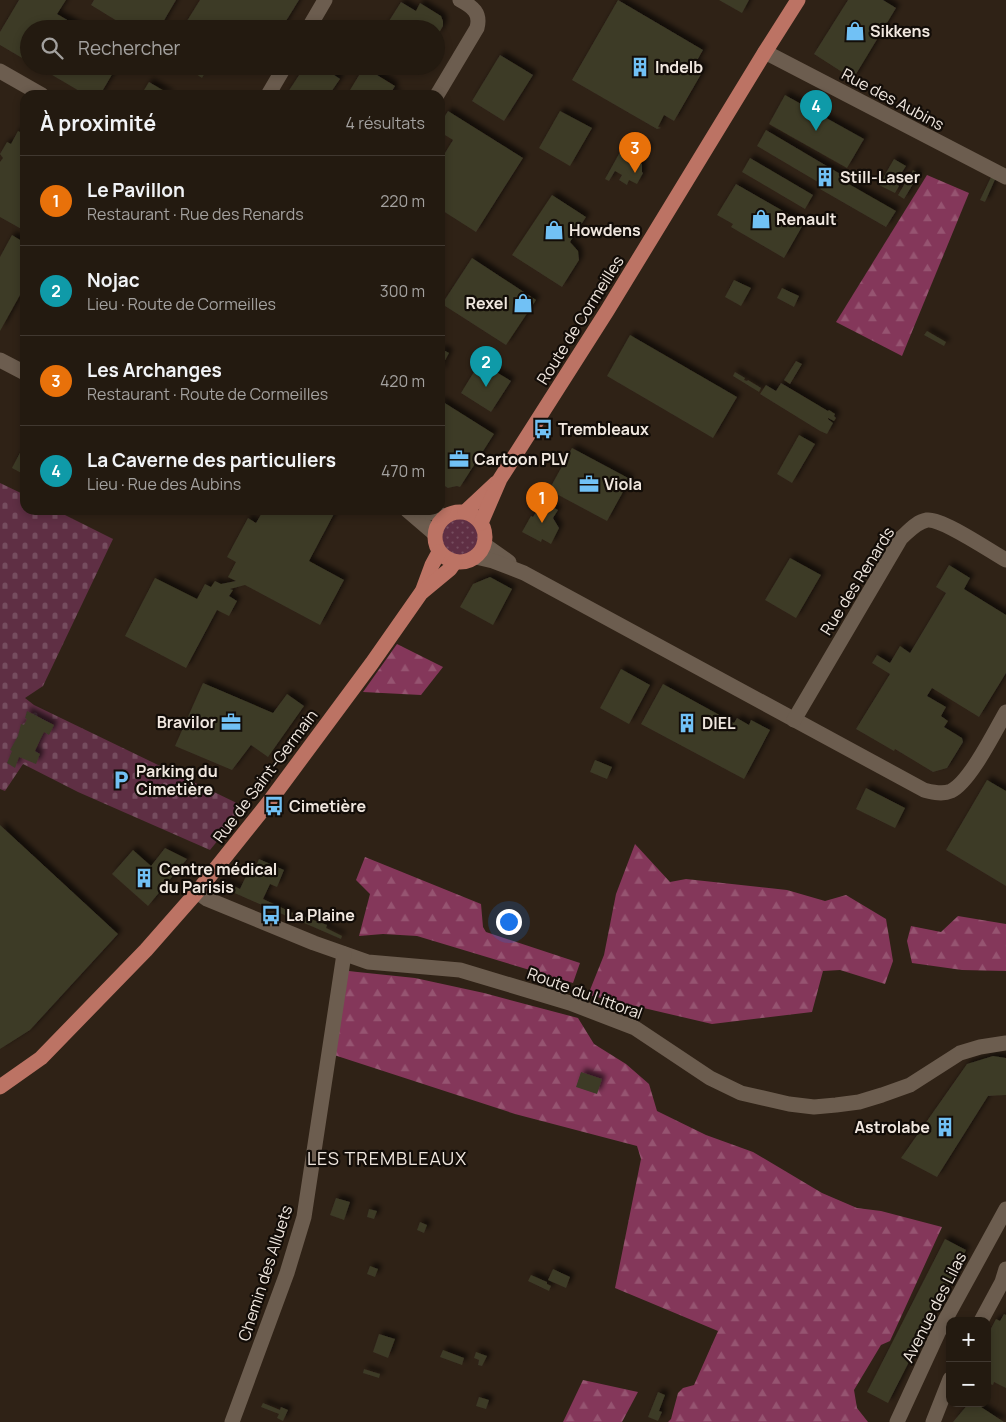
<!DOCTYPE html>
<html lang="fr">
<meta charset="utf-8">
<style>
body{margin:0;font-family:Manrope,sans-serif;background:#2f271e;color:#f1f3f6}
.controls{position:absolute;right:15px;bottom:15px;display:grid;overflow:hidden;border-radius:10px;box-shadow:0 2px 8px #0003}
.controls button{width:45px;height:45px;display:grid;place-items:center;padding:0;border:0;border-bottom:1px solid #403830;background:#231a10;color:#f1f3f6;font:25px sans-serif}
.you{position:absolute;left:508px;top:921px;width:18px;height:18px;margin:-12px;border:4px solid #fff;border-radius:50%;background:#1a73e8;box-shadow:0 0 0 8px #1a73e833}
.badge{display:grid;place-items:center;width:32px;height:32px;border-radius:50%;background:#d93025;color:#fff;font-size:16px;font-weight:700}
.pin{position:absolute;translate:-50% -41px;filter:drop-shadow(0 1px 2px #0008)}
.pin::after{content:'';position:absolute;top:26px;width:18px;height:15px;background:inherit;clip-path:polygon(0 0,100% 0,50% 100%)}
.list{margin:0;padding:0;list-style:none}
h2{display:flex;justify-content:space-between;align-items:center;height:65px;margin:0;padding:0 20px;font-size:21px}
h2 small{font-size:16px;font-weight:400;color:#a3a19f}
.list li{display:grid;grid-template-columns:32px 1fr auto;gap:15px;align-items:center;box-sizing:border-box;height:90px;padding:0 20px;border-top:1px solid #403830}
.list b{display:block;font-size:19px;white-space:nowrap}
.list p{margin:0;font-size:16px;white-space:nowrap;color:#a3a19f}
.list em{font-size:16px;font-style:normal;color:#a3a19f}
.icon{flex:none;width:28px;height:28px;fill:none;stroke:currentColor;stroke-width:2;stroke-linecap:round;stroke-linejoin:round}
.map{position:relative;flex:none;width:1006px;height:1422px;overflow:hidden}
.search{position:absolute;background:#231a10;box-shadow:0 2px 8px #0003;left:20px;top:20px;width:425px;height:55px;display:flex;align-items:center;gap:12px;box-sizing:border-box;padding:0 18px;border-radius:28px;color:#a3a19f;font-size:19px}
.panel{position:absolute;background:#231a10;box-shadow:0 2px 8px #0003;left:20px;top:90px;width:425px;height:425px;border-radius:15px}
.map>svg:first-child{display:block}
</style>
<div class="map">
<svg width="1006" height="1422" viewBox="0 0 1006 1422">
<defs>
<pattern id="grass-dots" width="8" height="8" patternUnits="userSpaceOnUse" patternTransform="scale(1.25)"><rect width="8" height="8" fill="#5f2f44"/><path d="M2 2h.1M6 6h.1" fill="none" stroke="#764d5f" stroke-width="1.8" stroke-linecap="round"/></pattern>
<pattern id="forest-firs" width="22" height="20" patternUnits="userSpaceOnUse" patternTransform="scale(1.25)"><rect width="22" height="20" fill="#84375a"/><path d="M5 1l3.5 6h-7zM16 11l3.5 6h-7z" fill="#965471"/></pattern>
<pattern id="cemetery-stones" width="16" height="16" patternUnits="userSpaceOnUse" patternTransform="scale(1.25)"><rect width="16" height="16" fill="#5f2f44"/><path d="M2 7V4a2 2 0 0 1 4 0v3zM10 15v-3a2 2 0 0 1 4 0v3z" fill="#764d5f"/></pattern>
<filter id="shadow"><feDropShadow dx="4" dy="-4" stdDeviation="2.5" flood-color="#0009"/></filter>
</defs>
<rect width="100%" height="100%" fill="#2f2216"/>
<!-- grass -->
<circle fill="url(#grass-dots)" cx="460" cy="537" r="18"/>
<!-- forest -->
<g fill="url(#forest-firs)">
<polygon points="927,175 969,193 902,356 836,322"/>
<polygon points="397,644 443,667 421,695 363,692"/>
<polygon points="635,844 670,882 686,879 787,890 825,901 846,895 886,919 893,961 885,984 840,970 823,971 812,1012 712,1024 588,995 604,955 616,894"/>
<polygon points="365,857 481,904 483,927 486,932 580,963 573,983 417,936 383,934 359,936 370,894 356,880"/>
<polygon points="958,916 1006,924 1006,971 962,970 912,963 907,941 911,926 941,932"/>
<polygon points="348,971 415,978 484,993 578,1018 594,1044 626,1064 649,1084 657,1111 706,1135 753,1152 822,1193 857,1208 881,1211 942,1227 890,1341 881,1345 854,1390 857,1408 868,1422 668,1422 671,1419 678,1393 683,1388 694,1385 718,1331 615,1288 641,1159 637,1146 515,1114 331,1054"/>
<polygon points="583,1380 638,1392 622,1422 563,1422"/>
</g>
<!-- cemetery -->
<polygon fill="url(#cemetery-stones)" points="0,483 25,495 25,510 55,510 113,539 43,686 25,698 34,705 245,807 210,850 78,792 23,764 5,791 0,789"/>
<!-- building -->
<g fill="#3d3a28" filter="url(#shadow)">
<polygon points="19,0 66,0 57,14 83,29 29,29 29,62 0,45 0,32"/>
<polygon points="94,0 176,0 159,29 130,29 91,5"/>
<polygon points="200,0 299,0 281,29 182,29"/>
<polygon points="618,0 703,50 695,64 704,69 674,121 664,115 658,127 661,128 657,129 572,80"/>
<polygon points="719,0 749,0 742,13"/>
<polygon points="848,0 883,0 896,8 853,79 814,54"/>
<polygon points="401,2 416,11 420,3 441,16 443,21 443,26 436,38 436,29 384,29"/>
<polygon points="500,55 533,75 504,121 472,101"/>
<polygon points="37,66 117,66 100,95 86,95"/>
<polygon points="184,66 209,66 202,78"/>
<polygon points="305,66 321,66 340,79 329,95 286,95"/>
<polygon points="364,67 395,86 392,91 399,95 347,95"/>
<polygon points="149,82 171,95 141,95"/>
<polygon points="785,95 864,139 847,168 769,124"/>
<polygon points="448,111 523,158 476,232 440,209 440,161 453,140 440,132 440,124"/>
<polygon points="560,111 592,128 570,166 539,148"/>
<polygon points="766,130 842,175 840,179 896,211 886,227 820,189 823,185 757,146"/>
<polygon points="18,131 25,135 25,231 0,217 0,162 3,158 0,154 7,142 11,144"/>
<polygon points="629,136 649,148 640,163 642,164 642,172 643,173 637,184 629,180 627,185 619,180 622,175 615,171 609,181 605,179"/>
<polygon points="750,158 813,195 805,209 742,172"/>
<polygon points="894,159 906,166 895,183 899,186 895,193 879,185"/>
<polygon points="913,170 919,174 904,199 898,195"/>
<polygon points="993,173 997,175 985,202 980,200"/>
<polygon points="736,184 804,223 784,258 731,227 733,224 717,215"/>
<polygon points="552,195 586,217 570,242 578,251 579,260 562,287 512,255"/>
<polygon points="12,235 25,243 25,286 0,331 0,257"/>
<polygon points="472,258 536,300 506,345 442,304"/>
<polygon points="734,280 751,288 741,306 725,297"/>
<polygon points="782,288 799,296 794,307 777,298"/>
<polygon points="927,331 946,342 944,346 924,335"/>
<polygon points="630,335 737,397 713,438 607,376"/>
<polygon points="440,348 449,353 442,366 444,367 440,373"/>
<polygon points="796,361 802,364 790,384 784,380"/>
<polygon points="480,362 511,381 491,412 461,393"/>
<polygon points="735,372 745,378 744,380 747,381 748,380 761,388 759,392 733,376"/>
<polygon points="781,383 828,411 829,410 835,414 834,416 836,418 834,421 828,418 828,419 833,423 827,434 820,431 760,394 766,385 776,391"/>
<polygon points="440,400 494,434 460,487 457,486 448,488 440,483"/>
<polygon points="799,435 815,444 792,483 777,474"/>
<polygon points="25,443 25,475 12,468"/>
<polygon points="572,448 630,479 607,521 549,490"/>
<polygon points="542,501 558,510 553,518 559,528 551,544 542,539 541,542 522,532 531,516 533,517"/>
<polygon points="266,510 336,510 309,561 344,580 320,625 245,585 230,589 233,590 229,596 237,601 229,616 217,610 186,668 125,636 155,578 197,599 205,584 211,587 215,581 221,584 236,581 228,577 236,562 227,557 248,518 256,523 263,511"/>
<polygon points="790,558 821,575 796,618 765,600"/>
<polygon points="949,565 970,578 964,589 1006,615 1006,673 979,717 932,688 927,696 946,707 941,716 948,721 944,727 962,738 963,742 947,768 933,772 895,749 894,751 856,729 890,674 872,663 877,655 890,663 900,646 910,653 946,593 936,587"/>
<polygon points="490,577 512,589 493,625 460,607 473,584"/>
<polygon points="621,669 650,685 629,724 600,708"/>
<polygon points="203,683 273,713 287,694 304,706 268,757 251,745 232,770 175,746"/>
<polygon points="663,684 734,723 737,718 749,725 751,720 770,730 744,779 641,724"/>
<polygon points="27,711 54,725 49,735 44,732 41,738 35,751 40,754 36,764 19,757 15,768 7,763 12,751 10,750 18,736 21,724 24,725 27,719 25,718"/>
<polygon points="595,760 612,767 607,779 590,772"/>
<polygon points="987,780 1006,791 1006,886 946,850"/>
<polygon points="866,788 905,808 895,828 856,809"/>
<polygon points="0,825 118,934 30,1030 0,1049"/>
<polygon points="165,848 187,859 148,906 112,874 133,850 151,866"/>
<polygon points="259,859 284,870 277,887 270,884 263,899 293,913 291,918 219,886 222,880 240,889 247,874 252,876"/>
<polygon points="297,914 327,925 326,928 342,936 341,939 295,919"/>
<polygon points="993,1056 1006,1058 1006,1095 988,1096 937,1177 901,1158 967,1064"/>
<polygon points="581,1072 602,1079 597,1094 576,1087"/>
<polygon points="336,1198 350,1202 344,1220 330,1215"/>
<polygon points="369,1209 377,1211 374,1219 367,1217"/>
<polygon points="420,1222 427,1225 424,1233 417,1230"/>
<polygon points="945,1239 966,1250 888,1403 867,1392"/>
<polygon points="370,1266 378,1269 375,1277 367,1274"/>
<polygon points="553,1269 570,1277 566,1288 548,1280"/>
<polygon points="531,1275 547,1282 547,1284 551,1286 549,1291 528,1281"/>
<polygon points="1004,1314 1006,1315 1006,1388 994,1382 993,1385 987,1383 987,1336 996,1319 1000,1321"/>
<polygon points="379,1334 395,1339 388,1358 373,1352"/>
<polygon points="443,1350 464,1358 462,1365 440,1357"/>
<polygon points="476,1352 487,1356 482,1366 478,1365 479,1360 474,1358"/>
<polygon points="364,1369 380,1374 379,1378 363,1373"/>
<polygon points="658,1392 665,1395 659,1411 662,1412 658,1421 648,1417"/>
<polygon points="479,1397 489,1400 486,1409 476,1406"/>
<polygon points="263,1403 280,1410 281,1407 288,1410 283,1421 277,1418 279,1414 261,1407"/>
<polygon points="969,1403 975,1403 1004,1422 953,1422"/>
</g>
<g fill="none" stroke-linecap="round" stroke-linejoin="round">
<!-- minor -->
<g stroke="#6c5d4f" stroke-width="15">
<polyline points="308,29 325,0"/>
<polyline points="765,52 1006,177"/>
<polyline points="0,71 42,95"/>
<polyline points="268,95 285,66"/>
<path d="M437 95 477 28C481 13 473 7 460 0"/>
<polyline points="0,360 25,373"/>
<polyline points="407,510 435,534"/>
<polyline points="419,510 446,516"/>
<polyline points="485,545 509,562"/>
<path d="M476 557 493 561 524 573 924 790C932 792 942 795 951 791 970 782 995 731 1006 712"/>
<path d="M794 720 901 538C909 531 916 522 927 520 942 518 990 551 1006 560"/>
<polyline points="197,892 207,899 314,943 368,962 460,970 570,1003 635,1028 710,1078 741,1093 789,1104 814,1107 836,1105 859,1102 882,1095 910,1085 960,1053 980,1047 1006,1043"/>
<polyline points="981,1321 1002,1282 1006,1269"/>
<polyline points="232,1422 287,1273 304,1217 344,954"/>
<polyline points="897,1422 938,1333 1006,1209"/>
<polyline points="933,1422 950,1379"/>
</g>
<!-- major -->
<g stroke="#bc7364" stroke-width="15">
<circle cx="460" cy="537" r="25"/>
<polyline points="465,512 496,483"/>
<polyline points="481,523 500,479 607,311 765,52 798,0"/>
<polyline points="422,592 432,565 439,552"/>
<polyline points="0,1087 41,1058 146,950 197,892 269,802 372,663 421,593 450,569 455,562"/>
</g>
</g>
<!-- icons -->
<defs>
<symbol id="shop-bare" viewBox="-9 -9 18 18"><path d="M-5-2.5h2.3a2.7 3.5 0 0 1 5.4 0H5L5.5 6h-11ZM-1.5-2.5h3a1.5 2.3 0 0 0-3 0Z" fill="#71c1f5" stroke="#130d08" stroke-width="2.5" paint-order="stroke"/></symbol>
<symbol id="building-bare" viewBox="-9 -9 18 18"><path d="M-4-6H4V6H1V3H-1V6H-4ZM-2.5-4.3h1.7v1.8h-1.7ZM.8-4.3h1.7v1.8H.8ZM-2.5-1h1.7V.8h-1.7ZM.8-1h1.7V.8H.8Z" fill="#71c1f5" stroke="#130d08" stroke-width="2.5" paint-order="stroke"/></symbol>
<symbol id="bus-bare" viewBox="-9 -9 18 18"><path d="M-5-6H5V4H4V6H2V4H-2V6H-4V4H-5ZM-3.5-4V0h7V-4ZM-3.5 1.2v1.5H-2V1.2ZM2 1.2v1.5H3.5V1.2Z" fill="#71c1f5" stroke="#130d08" stroke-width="2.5" paint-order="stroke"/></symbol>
<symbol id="office-bare" viewBox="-9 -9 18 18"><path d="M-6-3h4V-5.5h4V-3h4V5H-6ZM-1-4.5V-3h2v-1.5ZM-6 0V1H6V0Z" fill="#71c1f5" stroke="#130d08" stroke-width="2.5" paint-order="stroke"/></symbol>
<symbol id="parking-bare" viewBox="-9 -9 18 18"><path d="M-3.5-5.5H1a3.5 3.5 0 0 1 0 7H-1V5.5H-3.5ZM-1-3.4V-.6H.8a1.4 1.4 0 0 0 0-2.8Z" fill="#71c1f5" stroke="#130d08" stroke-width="2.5" paint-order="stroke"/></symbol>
</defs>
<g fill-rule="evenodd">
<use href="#shop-bare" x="841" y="17" width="28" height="28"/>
<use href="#building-bare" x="626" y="53" width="28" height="28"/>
<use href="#building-bare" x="811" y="163" width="28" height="28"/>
<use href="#shop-bare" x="747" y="205" width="28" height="28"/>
<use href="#shop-bare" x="540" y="216" width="28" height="28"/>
<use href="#shop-bare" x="509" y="289" width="28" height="28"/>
<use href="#bus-bare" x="529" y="415" width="28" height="28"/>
<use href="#office-bare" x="445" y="445" width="28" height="28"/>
<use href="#office-bare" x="575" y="470" width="28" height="28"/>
<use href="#office-bare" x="217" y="708" width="28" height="28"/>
<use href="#building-bare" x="673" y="709" width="28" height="28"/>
<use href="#parking-bare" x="107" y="766" width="28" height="28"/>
<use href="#bus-bare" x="260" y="792" width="28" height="28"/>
<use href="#building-bare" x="130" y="864" width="28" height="28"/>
<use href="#bus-bare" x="257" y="901" width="28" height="28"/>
<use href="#building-bare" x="931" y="1113" width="28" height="28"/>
</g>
<g text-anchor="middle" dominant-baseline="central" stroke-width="4.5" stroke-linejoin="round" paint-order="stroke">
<!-- poi labels -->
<g font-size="16" font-weight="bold" fill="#f0e7df" stroke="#130d08" text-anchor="start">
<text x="870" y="31">Sikkens</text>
<text x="655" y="67">Indelb</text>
<text x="840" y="177">Still-Laser</text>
<text x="776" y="219">Renault</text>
<text x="569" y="230">Howdens</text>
<text x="508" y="303" text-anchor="end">Rexel</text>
<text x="558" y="429">Trembleaux</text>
<text x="474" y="459">Cartoon PLV</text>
<text x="604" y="484">Viola</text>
<text x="216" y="722" text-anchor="end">Bravilor</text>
<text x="702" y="723">DIEL</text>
<text x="136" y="771">Parking du<tspan x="136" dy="18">Cimetière</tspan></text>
<text x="289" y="806">Cimetière</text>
<text x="159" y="869">Centre médical<tspan x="159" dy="18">du Parisis</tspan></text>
<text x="286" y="915">La Plaine</text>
<text x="930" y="1127" text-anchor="end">Astrolabe</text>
</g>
<!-- street labels -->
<g font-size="16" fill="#f0e7df" stroke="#130d08">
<text transform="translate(893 99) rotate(28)">Rue des Aubins</text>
<text transform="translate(580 320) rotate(-58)">Route de Cormeilles</text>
<text transform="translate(857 581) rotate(-58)">Rue des Renards</text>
<text transform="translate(265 776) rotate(-53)">Rue de Saint-Germain</text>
<text transform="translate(585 993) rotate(20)">Route du Littoral</text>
<text transform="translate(265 1273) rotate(-72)">Chemin des Alluets</text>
<text transform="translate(934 1307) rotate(-63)">Avenue des Lilas</text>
</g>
<!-- neighbourhood labels -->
<g font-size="18" letter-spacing="1" fill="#f0e7df" stroke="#130d08">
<text x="387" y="1158">LES TREMBLEAUX</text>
</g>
</g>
</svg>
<div class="controls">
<button>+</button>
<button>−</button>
</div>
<div class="you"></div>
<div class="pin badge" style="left:542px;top:523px;background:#e8710a">1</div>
<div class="pin badge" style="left:486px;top:387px;background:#0f9aa8">2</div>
<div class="pin badge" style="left:635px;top:173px;background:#e8710a">3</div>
<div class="pin badge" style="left:816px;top:131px;background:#0f9aa8">4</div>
<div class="search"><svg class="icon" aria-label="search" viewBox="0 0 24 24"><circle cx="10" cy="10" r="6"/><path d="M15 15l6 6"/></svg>Rechercher</div>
<section class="panel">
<h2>À proximité<small>4 résultats</small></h2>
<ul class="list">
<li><span class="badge" style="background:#e8710a">1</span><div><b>Le Pavillon</b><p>Restaurant · Rue des Renards</p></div><em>220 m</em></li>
<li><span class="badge" style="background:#0f9aa8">2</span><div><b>Nojac</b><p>Lieu · Route de Cormeilles</p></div><em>300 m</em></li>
<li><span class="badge" style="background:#e8710a">3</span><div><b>Les Archanges</b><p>Restaurant · Route de Cormeilles</p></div><em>420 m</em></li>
<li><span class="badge" style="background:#0f9aa8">4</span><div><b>La Caverne des particuliers</b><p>Lieu · Rue des Aubins</p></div><em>470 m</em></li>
</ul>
</section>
</div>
